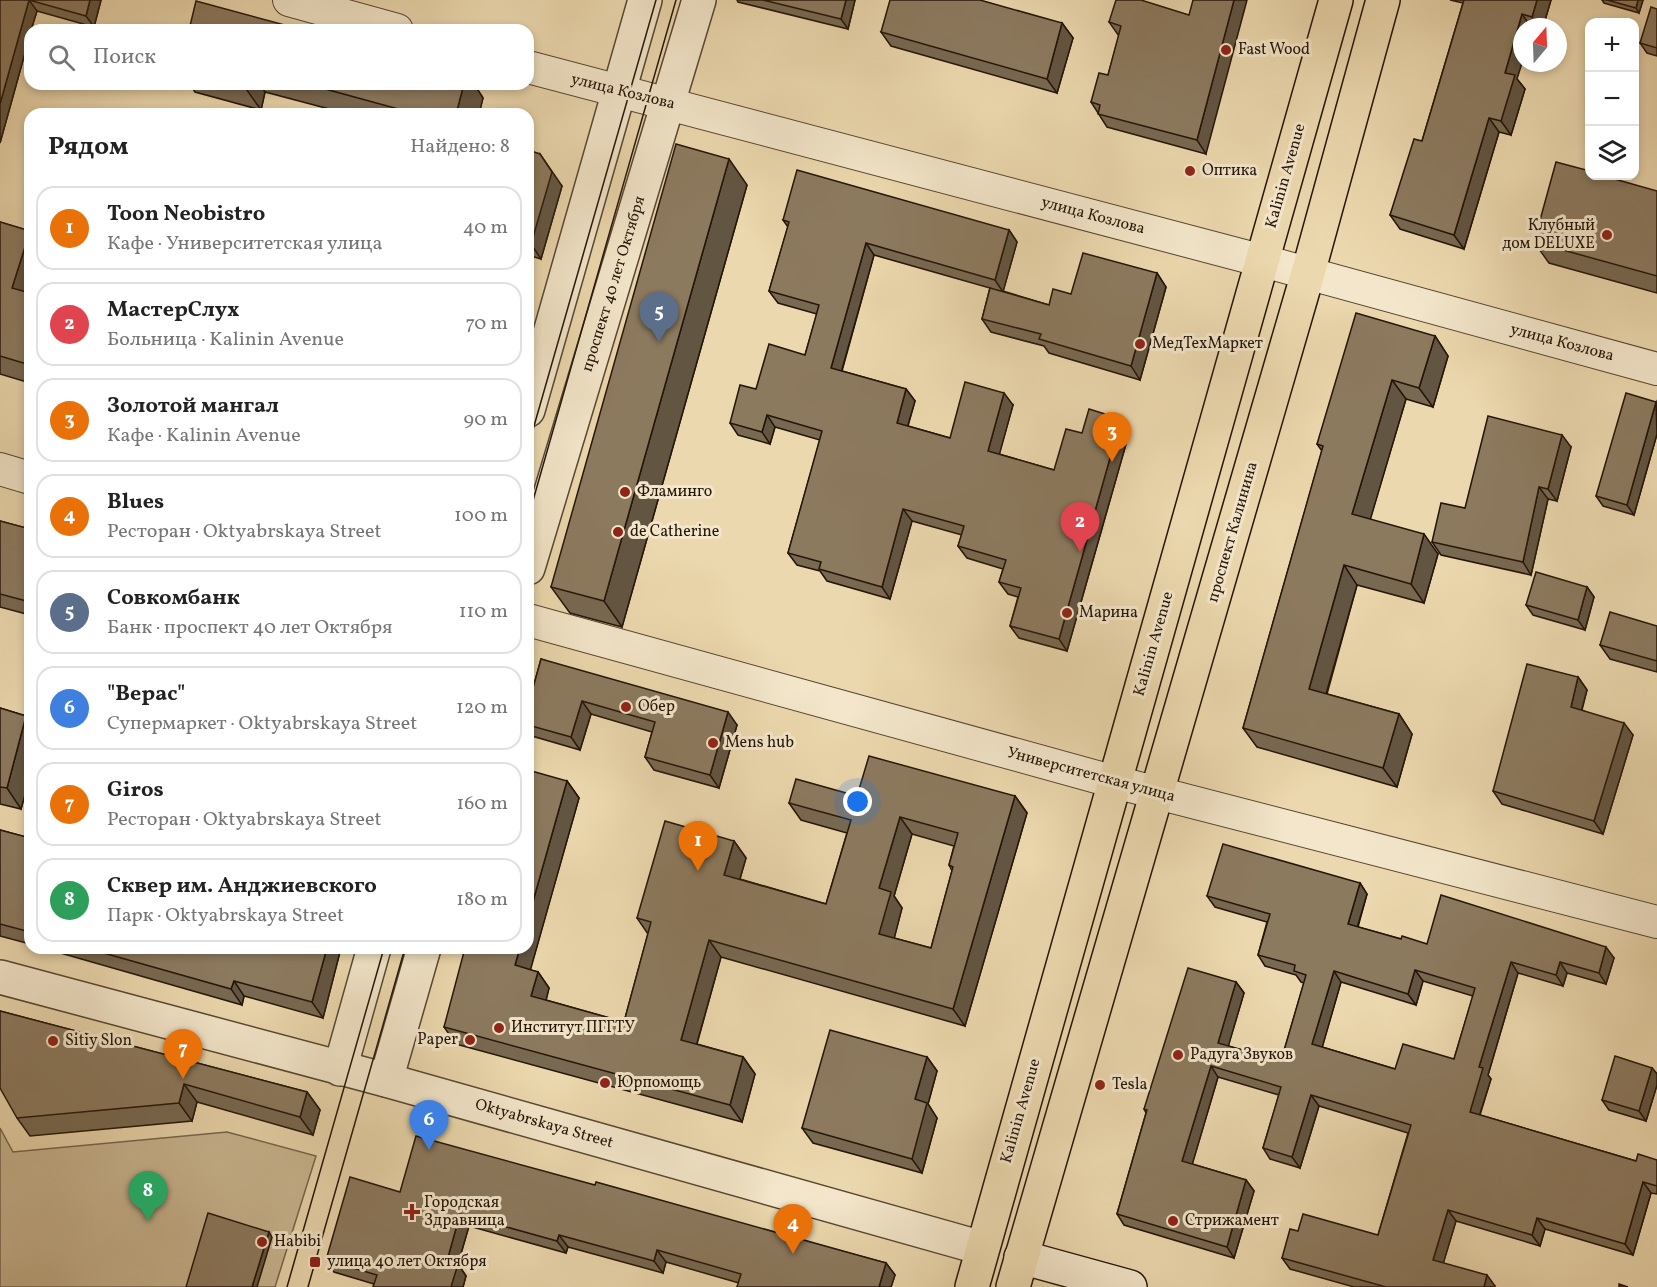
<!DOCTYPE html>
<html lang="ru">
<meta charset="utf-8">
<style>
body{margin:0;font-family:Vollkorn,serif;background:#f6f6f6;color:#222}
.controls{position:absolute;right:18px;top:18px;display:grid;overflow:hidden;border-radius:12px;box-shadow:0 3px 9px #0003}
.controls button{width:54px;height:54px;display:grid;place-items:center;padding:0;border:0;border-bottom:2px solid #e0e0e0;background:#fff;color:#222;font:30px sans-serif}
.compass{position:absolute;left:1513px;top:18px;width:54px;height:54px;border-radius:50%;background:#fff;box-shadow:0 3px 9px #0003;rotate:19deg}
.you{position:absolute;left:858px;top:802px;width:21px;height:21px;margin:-15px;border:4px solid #fff;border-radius:50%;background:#1a73e8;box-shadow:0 0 0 9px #1a73e833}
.badge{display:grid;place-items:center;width:39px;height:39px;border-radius:50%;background:#8f2418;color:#fff;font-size:20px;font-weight:700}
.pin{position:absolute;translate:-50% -50px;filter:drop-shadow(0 2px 3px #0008)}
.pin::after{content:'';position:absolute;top:32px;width:21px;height:18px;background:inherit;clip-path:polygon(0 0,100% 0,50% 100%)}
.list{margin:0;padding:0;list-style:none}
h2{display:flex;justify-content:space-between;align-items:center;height:78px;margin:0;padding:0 24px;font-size:26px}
h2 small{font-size:20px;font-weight:400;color:#767676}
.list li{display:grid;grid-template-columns:39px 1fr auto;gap:18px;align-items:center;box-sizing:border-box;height:84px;margin:0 12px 12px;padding:0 12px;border:2px solid #e0e0e0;border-radius:18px}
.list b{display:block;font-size:22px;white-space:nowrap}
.list p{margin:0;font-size:20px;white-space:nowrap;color:#767676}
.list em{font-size:20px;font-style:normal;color:#767676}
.icon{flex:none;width:33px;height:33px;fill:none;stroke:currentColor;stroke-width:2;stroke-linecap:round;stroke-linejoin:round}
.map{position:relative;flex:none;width:1657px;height:1287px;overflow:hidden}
.search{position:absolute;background:#fff;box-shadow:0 3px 9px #0003;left:24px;top:24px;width:510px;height:66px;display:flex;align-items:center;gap:15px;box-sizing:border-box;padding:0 21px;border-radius:18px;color:#767676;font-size:22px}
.panel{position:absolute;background:#fff;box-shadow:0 3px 9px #0003;left:24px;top:108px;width:510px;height:846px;border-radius:18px}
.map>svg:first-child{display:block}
</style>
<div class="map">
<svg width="1657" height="1287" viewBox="0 0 1657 1287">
<rect width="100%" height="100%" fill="#ecd8ae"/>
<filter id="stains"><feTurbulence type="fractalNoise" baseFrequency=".00333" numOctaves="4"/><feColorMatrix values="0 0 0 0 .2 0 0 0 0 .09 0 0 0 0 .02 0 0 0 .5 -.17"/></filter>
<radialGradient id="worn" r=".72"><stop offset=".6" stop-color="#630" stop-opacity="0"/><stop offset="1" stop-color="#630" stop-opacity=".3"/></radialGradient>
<!-- green -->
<polygon fill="#cab792" stroke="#77664e" stroke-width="1.5" points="0,1128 13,1152 227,1132 316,1156 275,1287 0,1287"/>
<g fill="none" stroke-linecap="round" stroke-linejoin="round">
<defs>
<g id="minor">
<polyline points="289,0 397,30"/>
<polyline points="528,67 1263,261 1657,369"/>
<polyline points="0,469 30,478"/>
<polyline points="528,620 1115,782 1657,922"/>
</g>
<g id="tertiary">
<polyline points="528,410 645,0"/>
<polyline points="528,568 699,0"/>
<polyline points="0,977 386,1080 982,1248"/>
<polyline points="340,1069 374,948"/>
<polyline points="386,1080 424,948"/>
</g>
<polyline id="secondary" points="1021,1257 1130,1287"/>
<g id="primary">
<polyline points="972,1287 1336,0"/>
<polyline points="1013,1287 1308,273 1383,0"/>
</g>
</defs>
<!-- minor casing -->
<use href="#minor" stroke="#564632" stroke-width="34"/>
<!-- tertiary casing -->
<use href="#tertiary" stroke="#564632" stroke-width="36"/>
<!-- secondary casing -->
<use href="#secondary" stroke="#241509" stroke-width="36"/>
<!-- primary casing -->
<use href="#primary" stroke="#241509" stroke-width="36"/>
<!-- minor -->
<use href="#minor" stroke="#f3e6ca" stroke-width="32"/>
<!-- tertiary -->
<use href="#tertiary" stroke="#f3e6ca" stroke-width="33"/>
<!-- secondary -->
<use href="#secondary" stroke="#f3e6ca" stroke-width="33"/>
<!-- primary -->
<use href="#primary" stroke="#ecd8ae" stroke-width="33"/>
<!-- tram -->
<g stroke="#241509" stroke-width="1.5">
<polyline points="528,447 656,0"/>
<polyline points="528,518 676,0"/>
<polyline points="287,1287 384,948"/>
<polyline points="308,1287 405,948"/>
</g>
</g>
<!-- wall -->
<g fill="#786952" stroke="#241509" stroke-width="1.5" fill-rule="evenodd">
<polygon points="0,0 101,0 94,27 37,11 31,30 30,30 30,35 0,143"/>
<polygon points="737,0 855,0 848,29 738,2"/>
<polygon points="1450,0 1551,0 1543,27 1522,27 1517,79 1525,89 1511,135 1499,132 1464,249 1400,229 1390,215 1422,141 1463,3"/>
<polygon points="1602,0 1643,0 1639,13 1604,3"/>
<polygon points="1657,9 1657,56 1647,53 1640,43"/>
<polygon points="1189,15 1206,154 1107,127 1091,102 1108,75 1119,36 1109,22"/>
<polygon points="1062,23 1073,38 1057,93 891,46 881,32"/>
<polygon points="190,84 474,84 483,98 479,114 348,114 265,92 261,110 195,92"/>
<polygon points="528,150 562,186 541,259 528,255"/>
<polygon points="747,185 622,627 570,613 551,587"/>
<polygon points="1657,191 1657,293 1549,263 1534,242"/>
<polygon points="783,220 1009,230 1017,242 1003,291 1049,305 1071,294 1157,273 1166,287 1140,380 1049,353 1044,346 991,332 982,319 990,288 874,255 842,371 906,389 915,401 908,426 950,438 1013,405 999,454 1054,470 1082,433 1121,419 1130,430 1067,651 1019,638 1010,626 1018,597 1008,594 999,582 1003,569 967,558 958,546 962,535 912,521 890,599 827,581 820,571 797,565 788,553 820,440 775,427 770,444 738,435 730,423 756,389 805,355 817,314 778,303 769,291 788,227"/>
<polygon points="0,222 30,231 30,383 0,374"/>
<polygon points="1435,336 1448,356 1433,407 1406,399 1370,519 1438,554 1424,603 1357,585 1327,694 1399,714 1412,734 1397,787 1257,747 1243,728 1322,451 1317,444"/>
<polygon points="1656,402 1657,434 1634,515 1603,506 1596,496"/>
<polygon points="1571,447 1557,501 1548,499 1531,575 1441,555 1432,542 1465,508"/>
<polygon points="0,521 30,529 30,615 0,607"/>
<polygon points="1587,587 1594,597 1585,630 1533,615 1526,605"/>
<polygon points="1657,626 1657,672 1610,659 1600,645"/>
<polygon points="541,659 737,725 719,788 654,770 645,757 652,732 591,714 580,750 532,736 528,731 528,706"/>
<polygon points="1578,677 1587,690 1582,710 1633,735 1603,834 1502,804 1493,791"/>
<polygon points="0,708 26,716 30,721 30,777 21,809 0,804"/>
<path d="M567 781 579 798 530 970 538 972 549 988 546 1000 624 1022 648 934 637 918 734 841 746 858 740 879 826 904 847 833 801 820 789 803 857 796H1015L1027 813 965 1026 721 957 697 1044 743 1057 755 1074 742 1122 456 1044 444 1027ZM912 834 954 846 949 865 952 871 931 948 894 938 902 908 894 896Z"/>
<polygon points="0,830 30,838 30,944 0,936"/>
<path d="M1360 883 1367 894 1358 927 1401 939 1427 944 1614 958 1606 984 1567 973 1563 986 1518 973 1488 1075 1491 1079 1480 1115 1636 1161 1657 1160V1194L1651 1193 1633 1255 1545 1229 1540 1246 1456 1221 1443 1263 1495 1286 1494 1287H1354L1290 1269 1282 1258 1298 1231 1378 1235 1408 1133 1319 1106 1300 1168 1270 1159 1263 1148 1279 1095 1218 1077 1192 1164 1246 1180 1254 1191 1234 1258 1124 1225 1117 1214 1146 1113 1144 1109 1236 982 1244 993 1228 1046 1281 1061 1304 983 1301 982 1296 975 1265 966 1258 955 1267 922 1215 907 1207 896ZM1423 981 1473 996 1454 1059 1395 1069 1322 1047 1341 982 1416 1005Z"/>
<polygon points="43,948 341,948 323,1018 244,996 242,1005"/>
<polygon points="0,1011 307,1092 320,1110 313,1135 197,1102 192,1121 30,1136 17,1118"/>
<polygon points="927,1057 937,1071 928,1104 937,1118 922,1173 813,1143 802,1128"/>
<polygon points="1652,1068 1657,1074 1657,1085 1646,1121 1609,1110 1602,1100"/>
<polygon points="595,1185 886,1263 895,1275 891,1287 737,1287 739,1283 666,1262 663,1273 568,1247 566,1253 469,1226 458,1264 466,1276 463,1287 373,1287 374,1284 334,1272 326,1260 400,1192"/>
</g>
<!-- shaded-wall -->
<g fill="#625542" stroke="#241509" stroke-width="1.5">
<polygon points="29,0 37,11 31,30 30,30 30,35 0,143 0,104"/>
<polygon points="90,0 101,0 94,27 86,16"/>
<polygon points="846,0 855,0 848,29 841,19"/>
<polygon points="1234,0 1247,0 1206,154 1197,140"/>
<polygon points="1537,0 1551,0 1543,27 1539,27 1532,17"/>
<polygon points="1638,0 1643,0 1639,13 1636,8"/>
<polygon points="1522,14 1531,27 1522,27 1522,63 1517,79 1525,89 1511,135 1501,121 1505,73"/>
<polygon points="1062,23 1073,38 1057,93 1047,79"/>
<polygon points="245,84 260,84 265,92 261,110 244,86"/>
<polygon points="464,84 474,84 483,98 479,114 456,114"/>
<polygon points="1489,118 1499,132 1464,249 1454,235"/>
<polygon points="540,154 562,186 541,259 531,244"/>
<polygon points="729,159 747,185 622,627 604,601"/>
<polygon points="1009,230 1017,242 1003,292 995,280"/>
<polygon points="30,231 30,308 12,288"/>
<polygon points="866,243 874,255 839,380 831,368"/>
<polygon points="1157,273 1166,287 1140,380 1131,366"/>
<polygon points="1435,336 1448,356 1433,407 1419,388"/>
<polygon points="1392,380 1406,399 1366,534 1352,514"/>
<polygon points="906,389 915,401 905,435 897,423"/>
<polygon points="1004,393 1013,405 997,463 988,451"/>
<polygon points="1656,402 1657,434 1634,515 1627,505"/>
<polygon points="767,415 775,427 770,444 762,432"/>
<polygon points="1121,419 1130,430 1067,651 1059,639"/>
<polygon points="1562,435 1571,447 1557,501 1548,489"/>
<polygon points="1539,487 1548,499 1531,575 1523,562"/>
<polygon points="903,509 912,521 890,599 882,587"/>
<polygon points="1424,534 1438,554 1424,603 1411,584"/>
<polygon points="1344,565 1357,585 1322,708 1309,689"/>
<polygon points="1587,587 1594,597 1585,630 1578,620"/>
<polygon points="1578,677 1587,690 1579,719 1571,707"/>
<polygon points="582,701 591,714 580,750 571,737"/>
<polygon points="728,712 737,725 719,788 710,775"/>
<polygon points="1399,714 1412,734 1397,787 1383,768"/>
<polygon points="26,716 30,721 30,777 21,809 7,788"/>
<polygon points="1624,723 1633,735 1603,834 1594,821"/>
<polygon points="567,781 579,798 527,982 515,965 520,948 528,948 528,919"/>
<polygon points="1015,796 1027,813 965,1026 953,1009"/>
<polygon points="900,817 912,834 894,896 902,908 891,951 879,934 879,888"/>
<polygon points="734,841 746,858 736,892 724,875"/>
<polygon points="1360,883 1367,894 1355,935 1348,924"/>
<polygon points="709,940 721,957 693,1057 681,1040"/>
<polygon points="1606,947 1614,958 1606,984 1599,973"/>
<polygon points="327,948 341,948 323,1018 312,1002"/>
<polygon points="1511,962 1518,973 1488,1075 1491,1079 1477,1123 1470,1112 1479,1067"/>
<polygon points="1560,962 1567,973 1563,986 1556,975"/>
<polygon points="1415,970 1423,981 1416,1005 1408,994"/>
<polygon points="1334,971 1341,982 1320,1055 1312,1044"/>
<polygon points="538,972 549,988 543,1013 531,996"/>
<polygon points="234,981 244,996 242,1005 231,989"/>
<polygon points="1236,982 1244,993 1226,1054 1218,1043"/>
<polygon points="743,1057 755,1074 742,1122 730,1105"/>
<polygon points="927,1057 937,1071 928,1104 937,1118 922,1173 912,1159 915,1099"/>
<polygon points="1211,1066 1218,1077 1190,1172 1182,1161"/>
<polygon points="1652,1068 1657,1074 1657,1085 1646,1121 1639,1111"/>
<polygon points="184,1084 197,1102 192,1121 179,1103"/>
<polygon points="307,1092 320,1110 313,1135 300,1117"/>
<polygon points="1311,1095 1319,1106 1300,1168 1292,1157"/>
<polygon points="1246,1180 1254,1191 1234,1258 1227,1247"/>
<polygon points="1643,1182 1651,1193 1633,1255 1625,1244"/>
<polygon points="1448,1210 1456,1221 1441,1271 1433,1260"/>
<polygon points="460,1214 469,1226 458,1264 466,1276 463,1287 451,1287 447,1261"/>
<polygon points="1537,1218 1545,1229 1540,1246 1532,1235"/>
<polygon points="269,1232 272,1237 257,1287 252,1287"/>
<polygon points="559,1235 568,1247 566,1253 557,1241"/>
<polygon points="657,1250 666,1262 663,1273 654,1261"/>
<polygon points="886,1263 895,1275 891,1287 879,1287"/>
<polygon points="1487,1275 1495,1286 1494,1287 1484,1287"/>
</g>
<!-- building -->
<g fill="#8c7a5f" stroke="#241509" stroke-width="1.5" fill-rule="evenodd">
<polygon points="0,0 90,0 86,16 29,0 0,104"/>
<polygon points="763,0 846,0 841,19"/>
<polygon points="890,0 980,0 1062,23 1047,79 881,32"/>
<polygon points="1116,0 1141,0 1189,15 1193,0 1234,0 1197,140 1098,114 1100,105 1091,102 1099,73 1108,75 1121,26 1109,22"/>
<polygon points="1464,0 1537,0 1532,17 1522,14 1505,73 1515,75 1501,121 1489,118 1454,235 1390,215 1414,139 1422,141"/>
<polygon points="1607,0 1638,0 1636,8"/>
<polygon points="196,1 303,30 189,30"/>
<polygon points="1651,7 1657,9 1657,48 1640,43"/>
<polygon points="307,84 464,84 456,114 401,114 402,110"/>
<polygon points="676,144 729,159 604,601 551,587"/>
<polygon points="528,150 540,154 552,172 531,244 528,243"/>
<polygon points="1556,162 1590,171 1590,176 1604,176 1657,191 1657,276 1534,242"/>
<polygon points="797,170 1009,230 995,280 866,243 831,368 906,389 897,423 950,438 965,382 1004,393 988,451 1054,470 1066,429 1082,433 1089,409 1121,419 1059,639 1010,626 1021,588 999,582 1006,560 958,546 964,526 903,509 882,587 819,569 821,562 788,553 822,431 767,415 762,432 730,423 740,385 756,389 769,344 805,355 819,305 769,291 789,222 783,220"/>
<polygon points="0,222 30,231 12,288 30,293 30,365 0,356"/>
<polygon points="1083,253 1157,273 1131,366 1039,339 1041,334 982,319 990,288 1049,305 1053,289 1071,294"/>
<polygon points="1356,313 1435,336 1419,388 1392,380 1352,514 1424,534 1411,584 1344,565 1309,689 1399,714 1383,768 1243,728 1323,446 1317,444"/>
<polygon points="1626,393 1656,402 1627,505 1596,496"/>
<polygon points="1488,416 1562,435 1548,489 1539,487 1523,562 1432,542 1441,503 1465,508"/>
<polygon points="0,521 30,529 30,602 0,594"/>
<polygon points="1536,572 1587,587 1578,620 1526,605"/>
<polygon points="1610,612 1657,626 1657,661 1600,645"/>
<polygon points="541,659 728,712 710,775 645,757 655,722 582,701 571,737 528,725 528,706"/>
<polygon points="1527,664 1578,677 1571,707 1624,723 1594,821 1493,791"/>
<polygon points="0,708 26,716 7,788 0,787"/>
<path d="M869 756 1015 796 953 1009 709 940 681 1040 743 1057 730 1105 444 1027 465 948H520L515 965 538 972 531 996 624 1022 651 922 637 918 665 821 734 841 724 875 826 904 851 820 789 803 796 779 857 796ZM900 817 958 833 949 865 953 867 931 948 879 934 891 892 879 888Z"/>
<polygon points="528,770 567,781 528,919"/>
<polygon points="0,830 30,838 30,932 0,924"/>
<path d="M1223 844 1360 883 1348 924 1401 939 1402 936 1427 944 1441 895 1606 947 1599 973 1560 962 1556 975 1511 962 1479 1067 1483 1068 1470 1112 1636 1161 1638 1154 1657 1160V1186L1643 1182 1625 1244 1537 1218 1532 1235 1448 1210 1433 1260 1487 1275 1484 1287H1386L1282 1258 1290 1229 1298 1231 1303 1214 1378 1235 1411 1125 1311 1095 1292 1157 1263 1148 1281 1087 1211 1066 1182 1161 1246 1180 1227 1247 1117 1214 1147 1110 1144 1109 1188 968 1236 982 1218 1043 1281 1061 1306 975 1294 971 1295 965 1258 955 1270 914 1207 896ZM1415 970 1475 988 1454 1059 1403 1044 1395 1069 1312 1044 1334 971 1408 994Z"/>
<polygon points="86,948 327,948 312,1002 234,981 231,989"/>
<polygon points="0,1011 307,1092 300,1117 184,1084 179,1103 17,1118 0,1088"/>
<polygon points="830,1030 927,1057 915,1099 927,1103 912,1159 802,1128"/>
<polygon points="1615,1056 1652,1068 1639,1111 1602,1100"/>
<polygon points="416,1136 595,1185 596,1182 886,1263 879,1287 737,1287 741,1274 657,1250 654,1261 559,1235 557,1241 460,1214 447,1261 458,1264 451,1287 373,1287 377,1275 326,1260 350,1177 400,1192"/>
<polygon points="208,1213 269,1232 252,1287 186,1287"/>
<polygon points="1619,1284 1628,1287 1619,1287"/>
</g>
<!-- markers -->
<g fill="#8f2418" stroke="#f3e6ca" stroke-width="2">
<circle cx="1226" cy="50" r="6"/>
<circle cx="1190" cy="171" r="6"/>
<circle cx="1607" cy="235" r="6"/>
<circle cx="1140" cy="344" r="6"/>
<circle cx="625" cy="492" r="6"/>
<circle cx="618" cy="532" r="6"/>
<circle cx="1067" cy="613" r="6"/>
<circle cx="626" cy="707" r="6"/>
<circle cx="713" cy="743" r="6"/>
<circle cx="499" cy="1028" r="6"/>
<circle cx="470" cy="1040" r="6"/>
<circle cx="53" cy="1041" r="6"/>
<circle cx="1178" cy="1055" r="6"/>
<circle cx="605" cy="1083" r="6"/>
<circle cx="1100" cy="1085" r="6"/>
<path d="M409 1203h6v6h6v6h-6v6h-6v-6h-6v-6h6z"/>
<circle cx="1173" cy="1221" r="6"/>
<circle cx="262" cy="1242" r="6"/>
<rect x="309" y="1256" width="12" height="12" rx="3"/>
</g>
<g text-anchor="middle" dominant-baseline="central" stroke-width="6" stroke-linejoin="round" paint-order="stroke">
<!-- poi labels -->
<g font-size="16" fill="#241509" stroke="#f3e6ca" text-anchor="start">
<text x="1238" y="50">Fast Wood</text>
<text x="1202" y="171">Оптика</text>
<text x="1595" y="226" text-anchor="end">Клубный<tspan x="1595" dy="18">дом DELUXE</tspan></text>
<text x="1152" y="344">МедТехМаркет</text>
<text x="637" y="492">Фламинго</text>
<text x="630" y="532">de Catherine</text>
<text x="1079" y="613">Марина</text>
<text x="638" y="707">Обер</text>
<text x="725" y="743">Mens hub</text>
<text x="511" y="1028">Институт ПГГТУ</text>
<text x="458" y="1040" text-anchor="end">Paper</text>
<text x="65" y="1041">Sitiy Slon</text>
<text x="1190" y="1055">Радуга Звуков</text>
<text x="617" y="1083">Юрпомощь</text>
<text x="1112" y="1085">Tesla</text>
<text x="424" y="1203">Городская<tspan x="424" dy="18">Здравница</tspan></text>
<text x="1185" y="1221">Стрижамент</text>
<text x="274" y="1242">Habibi</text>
<text x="327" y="1262">улица 40 лет Октября</text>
</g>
<!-- street labels -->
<g font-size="16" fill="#241509" stroke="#f3e6ca">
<text transform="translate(623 92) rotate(14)">улица Козлова</text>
<text transform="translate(1286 176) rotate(-74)">Kalinin Avenue</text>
<text transform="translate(1093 216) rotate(15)">улица Козлова</text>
<text transform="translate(614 284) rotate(-73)">проспект 40 лет Октября</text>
<text transform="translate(1562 343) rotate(15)">улица Козлова</text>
<text transform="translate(1233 532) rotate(-74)">проспект Калинина</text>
<text transform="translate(1154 644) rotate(-74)">Kalinin Avenue</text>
<text transform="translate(1091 775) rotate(15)">Университетская улица</text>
<text transform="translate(1021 1111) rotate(-74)">Kalinin Avenue</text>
<text transform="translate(544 1124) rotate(16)">Oktyabrskaya Street</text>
</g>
</g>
<rect width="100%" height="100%" filter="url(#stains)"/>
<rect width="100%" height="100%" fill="url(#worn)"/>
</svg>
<div class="controls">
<button>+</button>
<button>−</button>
<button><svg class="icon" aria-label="layers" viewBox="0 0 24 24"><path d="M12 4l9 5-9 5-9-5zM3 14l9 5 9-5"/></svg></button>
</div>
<svg class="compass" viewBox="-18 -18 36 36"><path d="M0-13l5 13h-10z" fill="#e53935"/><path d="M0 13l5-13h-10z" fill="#767676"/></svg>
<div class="you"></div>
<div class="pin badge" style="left:698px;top:871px;background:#e8710a">1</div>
<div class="pin badge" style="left:1080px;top:552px;background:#e0444e">2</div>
<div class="pin badge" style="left:1112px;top:462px;background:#e8710a">3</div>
<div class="pin badge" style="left:793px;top:1254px;background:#e8710a">4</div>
<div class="pin badge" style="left:659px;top:342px;background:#5c6f8a">5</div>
<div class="pin badge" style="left:429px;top:1150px;background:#3f7fe0">6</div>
<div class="pin badge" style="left:183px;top:1079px;background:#e8710a">7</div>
<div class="pin badge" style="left:148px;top:1221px;background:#2e9e5b">8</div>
<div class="search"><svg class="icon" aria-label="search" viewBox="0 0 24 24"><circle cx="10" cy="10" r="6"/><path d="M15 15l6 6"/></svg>Поиск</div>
<section class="panel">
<h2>Рядом<small>Найдено: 8</small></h2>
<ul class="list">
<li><span class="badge" style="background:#e8710a">1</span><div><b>Toon Neobistro</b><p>Кафе · Университетская улица</p></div><em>40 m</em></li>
<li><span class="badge" style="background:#e0444e">2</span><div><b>МастерСлух</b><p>Больница · Kalinin Avenue</p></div><em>70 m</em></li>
<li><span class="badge" style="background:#e8710a">3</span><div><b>Золотой мангал</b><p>Кафе · Kalinin Avenue</p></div><em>90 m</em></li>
<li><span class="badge" style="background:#e8710a">4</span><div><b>Blues</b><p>Ресторан · Oktyabrskaya Street</p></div><em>100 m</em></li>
<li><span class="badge" style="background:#5c6f8a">5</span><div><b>Совкомбанк</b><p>Банк · проспект 40 лет Октября</p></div><em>110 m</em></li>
<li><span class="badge" style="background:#3f7fe0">6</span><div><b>&quot;Верас&quot;</b><p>Супермаркет · Oktyabrskaya Street</p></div><em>120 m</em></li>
<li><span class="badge" style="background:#e8710a">7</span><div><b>Giros</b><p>Ресторан · Oktyabrskaya Street</p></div><em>160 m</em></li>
<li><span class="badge" style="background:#2e9e5b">8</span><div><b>Сквер им. Анджиевского</b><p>Парк · Oktyabrskaya Street</p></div><em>180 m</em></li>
</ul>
</section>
</div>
